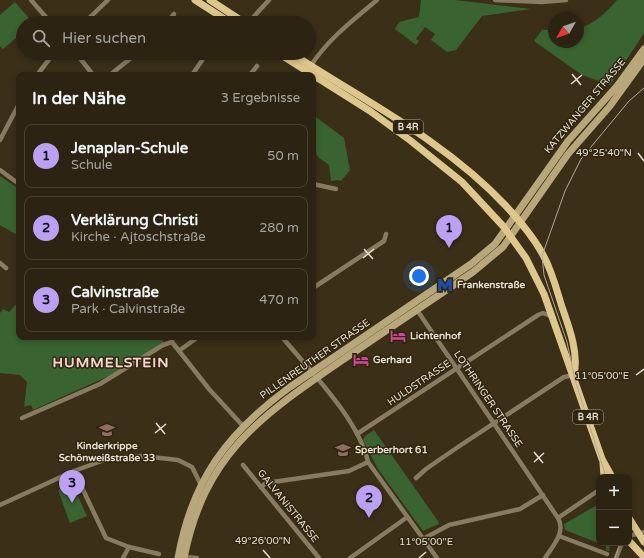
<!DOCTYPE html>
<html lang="de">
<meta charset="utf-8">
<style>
body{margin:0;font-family:"Varela Round",sans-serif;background:#382f20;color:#f1f3f6}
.controls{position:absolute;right:12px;bottom:12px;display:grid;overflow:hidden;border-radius:8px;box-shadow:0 2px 6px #0003}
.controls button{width:36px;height:36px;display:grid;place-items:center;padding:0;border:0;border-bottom:1px solid #484032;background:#2c2312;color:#f1f3f6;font:20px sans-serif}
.compass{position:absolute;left:548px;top:12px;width:36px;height:36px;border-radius:50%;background:#2c2312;box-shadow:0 2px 6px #0003;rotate:230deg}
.you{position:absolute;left:419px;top:276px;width:14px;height:14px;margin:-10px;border:3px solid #fff;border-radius:50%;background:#1a73e8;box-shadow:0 0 0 6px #1a73e833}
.badge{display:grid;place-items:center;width:26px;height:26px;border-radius:50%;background:#bca0f2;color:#111;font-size:13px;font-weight:700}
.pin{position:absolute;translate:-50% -33px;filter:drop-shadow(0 1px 2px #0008)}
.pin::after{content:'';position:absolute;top:21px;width:14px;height:12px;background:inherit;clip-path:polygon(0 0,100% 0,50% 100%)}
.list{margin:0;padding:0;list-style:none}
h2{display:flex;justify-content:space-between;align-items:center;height:52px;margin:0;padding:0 16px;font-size:17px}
h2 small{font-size:13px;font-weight:400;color:#a6a49f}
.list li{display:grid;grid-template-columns:26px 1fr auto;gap:12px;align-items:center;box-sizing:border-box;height:64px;margin:0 8px 8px;padding:0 8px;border:1px solid #484032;border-radius:8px}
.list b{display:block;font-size:15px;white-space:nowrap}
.list p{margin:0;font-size:13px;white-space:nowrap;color:#a6a49f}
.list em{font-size:13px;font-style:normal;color:#a6a49f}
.icon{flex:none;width:22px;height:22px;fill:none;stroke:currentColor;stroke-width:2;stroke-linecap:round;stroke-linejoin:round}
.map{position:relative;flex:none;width:644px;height:558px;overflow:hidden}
.search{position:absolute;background:#2c2312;box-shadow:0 2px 6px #0003;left:16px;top:16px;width:300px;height:44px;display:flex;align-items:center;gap:10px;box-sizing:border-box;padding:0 14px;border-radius:22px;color:#a6a49f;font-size:15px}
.panel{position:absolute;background:#2c2312;box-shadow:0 2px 6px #0003;left:16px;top:72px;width:300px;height:268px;border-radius:8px}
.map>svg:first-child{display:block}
</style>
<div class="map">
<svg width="644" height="558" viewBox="0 0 644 558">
<rect width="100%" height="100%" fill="#3b2f18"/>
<!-- green -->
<g fill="#396331">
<polygon points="421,0 455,0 531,9 482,16 456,50 447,52 431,40 435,34 425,27 416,39 419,41 416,45 395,29 399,22 419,17"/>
<path d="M617 0H644V33L610 85 582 75 534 41 542 30H554V42H578V29C595 23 605 14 617 0Z"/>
<polygon points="15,2 33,23 23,23 23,32 3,49 0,46 0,15"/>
<path d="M316 117 344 138 350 170 341 181 338 180 331 181 329 165C326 162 321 160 318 157 313 149 310 124 316 117Z"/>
<polygon points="0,176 19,189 19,236 0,225"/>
<polygon points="19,301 19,337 158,337 164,342 111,375 33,410 31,405 24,407 27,382 20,375 0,373 0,313 3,309 9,312"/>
<polygon points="374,430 438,521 439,524 423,531 378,469 363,440 365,436"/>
<polygon points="72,483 87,516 70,523 58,490"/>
<polygon points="599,504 599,543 610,543 609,551 606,550 606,546 565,530 564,524"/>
</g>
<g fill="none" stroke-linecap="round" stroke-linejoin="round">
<!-- minor -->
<g stroke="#877c61" stroke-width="4.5">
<polyline points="31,0 51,23"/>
<polyline points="495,0 542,2 566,0"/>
<polyline points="84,23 108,0"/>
<polyline points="167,23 174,14"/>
<polyline points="248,23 269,0"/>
<polyline points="76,53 93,75"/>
<path d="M310 67C327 40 353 20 377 0"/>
<polyline points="37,75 54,53"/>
<polyline points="110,75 137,53"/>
<polyline points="192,75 207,53"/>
<polyline points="250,75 257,66"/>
<polyline points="0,140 19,104"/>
<polyline points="0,170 19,184"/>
<polyline points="313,184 336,189"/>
<polyline points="0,263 6,268"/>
<polyline points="313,288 384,241 386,234"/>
<polyline points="417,310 558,518"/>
<polyline points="172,337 172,342 209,389 243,426"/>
<path d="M282 337C310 371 358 418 368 462L437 558"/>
<polyline points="180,350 198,337"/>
<polyline points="22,418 100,384 163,345 172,342"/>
<polyline points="357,434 538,315 543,313 553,317"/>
<polyline points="243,465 319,558"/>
<polyline points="74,471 106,538 129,547 159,554"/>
<polyline points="416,478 426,469 458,447 564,377 574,375"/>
<polyline points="261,487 266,483 349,471 368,462"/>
<polyline points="0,505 74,471 110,458 142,456 178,460 192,467 201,485"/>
<polyline points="559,536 607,554"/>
<polyline points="629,536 644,532"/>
<polyline points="423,539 449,525 520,509 543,495"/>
<polyline points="184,557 197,558"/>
<polyline points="123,558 129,547"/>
<polyline points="350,558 406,518"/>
<path d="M545 558C553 546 566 532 558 518L599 490"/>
<polyline points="616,558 622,543"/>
</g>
<!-- secondary -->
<g stroke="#b8a77a" stroke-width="7">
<path d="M178 558C192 480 227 433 290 387L471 264 495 244 568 141 617 86 644 49"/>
<path d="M184 558C205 453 261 416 344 359 387 330 430 301 473 272L503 247 568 154 610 106 644 59"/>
</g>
<!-- primary -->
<g stroke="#ddc78d" stroke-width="7">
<polyline points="195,0 231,23"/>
<polyline points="210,0 245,23"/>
<polyline points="278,53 370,111 411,141 462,182 503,226 526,258 544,294 602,459 612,477"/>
<path d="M291 53C364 101 444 140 505 205 519 220 532 235 542 253 552 270 556 288 562 307 569 327 579 353 574 375"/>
<polyline points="603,463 604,477"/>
<polyline points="629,518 644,542"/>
<polyline points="629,541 644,557"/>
</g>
<!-- tram -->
<g stroke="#b0a897" stroke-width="1">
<polyline points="606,477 575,380 567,342 544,275 542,256 565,191 581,159 629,101 644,88"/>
<polyline points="615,558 620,543"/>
</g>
</g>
<!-- ticks -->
<path fill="none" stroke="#e7e0d2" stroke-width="1.5" d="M572 74 581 85M571 84 582 75M638 153 644 161M364 249 373 259M363 258 374 249M636 375 644 369M156 423 165 434M155 433 166 424M534 452 543 463M534 462 544 453M263 550 270 558M419 558 426 552"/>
<!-- icons -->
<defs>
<symbol id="metro-bare" viewBox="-9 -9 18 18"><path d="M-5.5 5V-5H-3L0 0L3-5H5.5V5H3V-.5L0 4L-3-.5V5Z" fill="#1a4fb4" stroke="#30250f" stroke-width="2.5" paint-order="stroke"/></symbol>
<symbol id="hotel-bare" viewBox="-9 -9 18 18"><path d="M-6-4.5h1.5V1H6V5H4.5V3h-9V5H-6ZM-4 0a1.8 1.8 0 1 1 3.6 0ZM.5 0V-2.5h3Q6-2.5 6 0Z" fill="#d1479c" stroke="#30250f" stroke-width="2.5" paint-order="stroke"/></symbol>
<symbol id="school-bare" viewBox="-9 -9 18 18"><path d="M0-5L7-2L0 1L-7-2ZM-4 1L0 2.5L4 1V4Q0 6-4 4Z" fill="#8d6e63" stroke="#30250f" stroke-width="2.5" paint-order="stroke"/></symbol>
</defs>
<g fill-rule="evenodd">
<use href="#metro-bare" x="434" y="274" width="22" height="22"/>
<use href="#hotel-bare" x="387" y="325" width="22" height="22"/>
<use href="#hotel-bare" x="350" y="349" width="22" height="22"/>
<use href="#school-bare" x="96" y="419" width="22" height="22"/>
<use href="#school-bare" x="332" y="439" width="22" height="22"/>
</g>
<g text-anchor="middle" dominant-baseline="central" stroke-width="3" stroke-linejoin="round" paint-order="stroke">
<!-- shield labels -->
<g fill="#30250f" stroke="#b0a898" stroke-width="1">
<rect x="393" y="120" width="30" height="14" rx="3"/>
<rect x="573" y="410" width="30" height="14" rx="3"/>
</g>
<g font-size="9" font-weight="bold" fill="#e7e0d2">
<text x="408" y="127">B 4R</text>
<text x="588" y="417">B 4R</text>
</g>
<!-- street labels -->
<g font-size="10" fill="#e7e0d2" stroke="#30250f">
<text transform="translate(585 106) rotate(-50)">KATZWANGER STRASSE</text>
<text transform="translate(315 359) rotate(-35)">PILLENREUTHER STRASSE</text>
<text transform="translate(419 383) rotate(-34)">HULDSTRASSE</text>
<text transform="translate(488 399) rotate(56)">LOTHRINGER STRASSE</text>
<text transform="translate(288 506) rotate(51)">GALVANISTRASSE</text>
</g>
<!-- poi labels -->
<g font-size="10" font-weight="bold" fill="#e7e0d2" stroke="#30250f" text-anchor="start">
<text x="457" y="285">Frankenstraße</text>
<text x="410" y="336">Lichtenhof</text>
<text x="373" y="360">Gerhard</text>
<text x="107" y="446" text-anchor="middle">Kinderkrippe<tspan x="107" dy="12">Schönweißstraße 33</tspan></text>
<text x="355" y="450">Sperberhort 61</text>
</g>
<!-- district labels -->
<g font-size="14" font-weight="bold" letter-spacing="1" fill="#f7d3d2" stroke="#30250f">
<text x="111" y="362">HUMMELSTEIN</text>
</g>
</g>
<g font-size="10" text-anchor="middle" fill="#e7e0d2" stroke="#30250f" stroke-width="3" stroke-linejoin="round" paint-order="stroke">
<text x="604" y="156">49°25'40"N</text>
<text x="602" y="379">11°05'00"E</text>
<text x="263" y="544">49°26'00"N</text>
<text x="426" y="545">11°05'00"E</text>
</g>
</svg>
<div class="controls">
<button>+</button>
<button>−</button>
</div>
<svg class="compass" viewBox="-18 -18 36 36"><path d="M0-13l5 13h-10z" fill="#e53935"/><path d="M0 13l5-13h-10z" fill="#a6a49f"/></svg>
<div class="you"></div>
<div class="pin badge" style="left:449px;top:248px">1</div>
<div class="pin badge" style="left:369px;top:518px">2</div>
<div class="pin badge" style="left:72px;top:503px">3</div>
<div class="search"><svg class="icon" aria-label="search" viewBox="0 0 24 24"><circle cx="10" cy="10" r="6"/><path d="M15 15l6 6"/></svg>Hier suchen</div>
<section class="panel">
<h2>In der Nähe<small>3 Ergebnisse</small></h2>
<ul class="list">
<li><span class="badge">1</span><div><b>Jenaplan-Schule</b><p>Schule</p></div><em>50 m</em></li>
<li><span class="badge">2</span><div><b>Verklärung Christi</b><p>Kirche · Ajtoschstraße</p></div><em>280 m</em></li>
<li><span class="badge">3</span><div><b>Calvinstraße</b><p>Park · Calvinstraße</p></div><em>470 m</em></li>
</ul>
</section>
</div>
